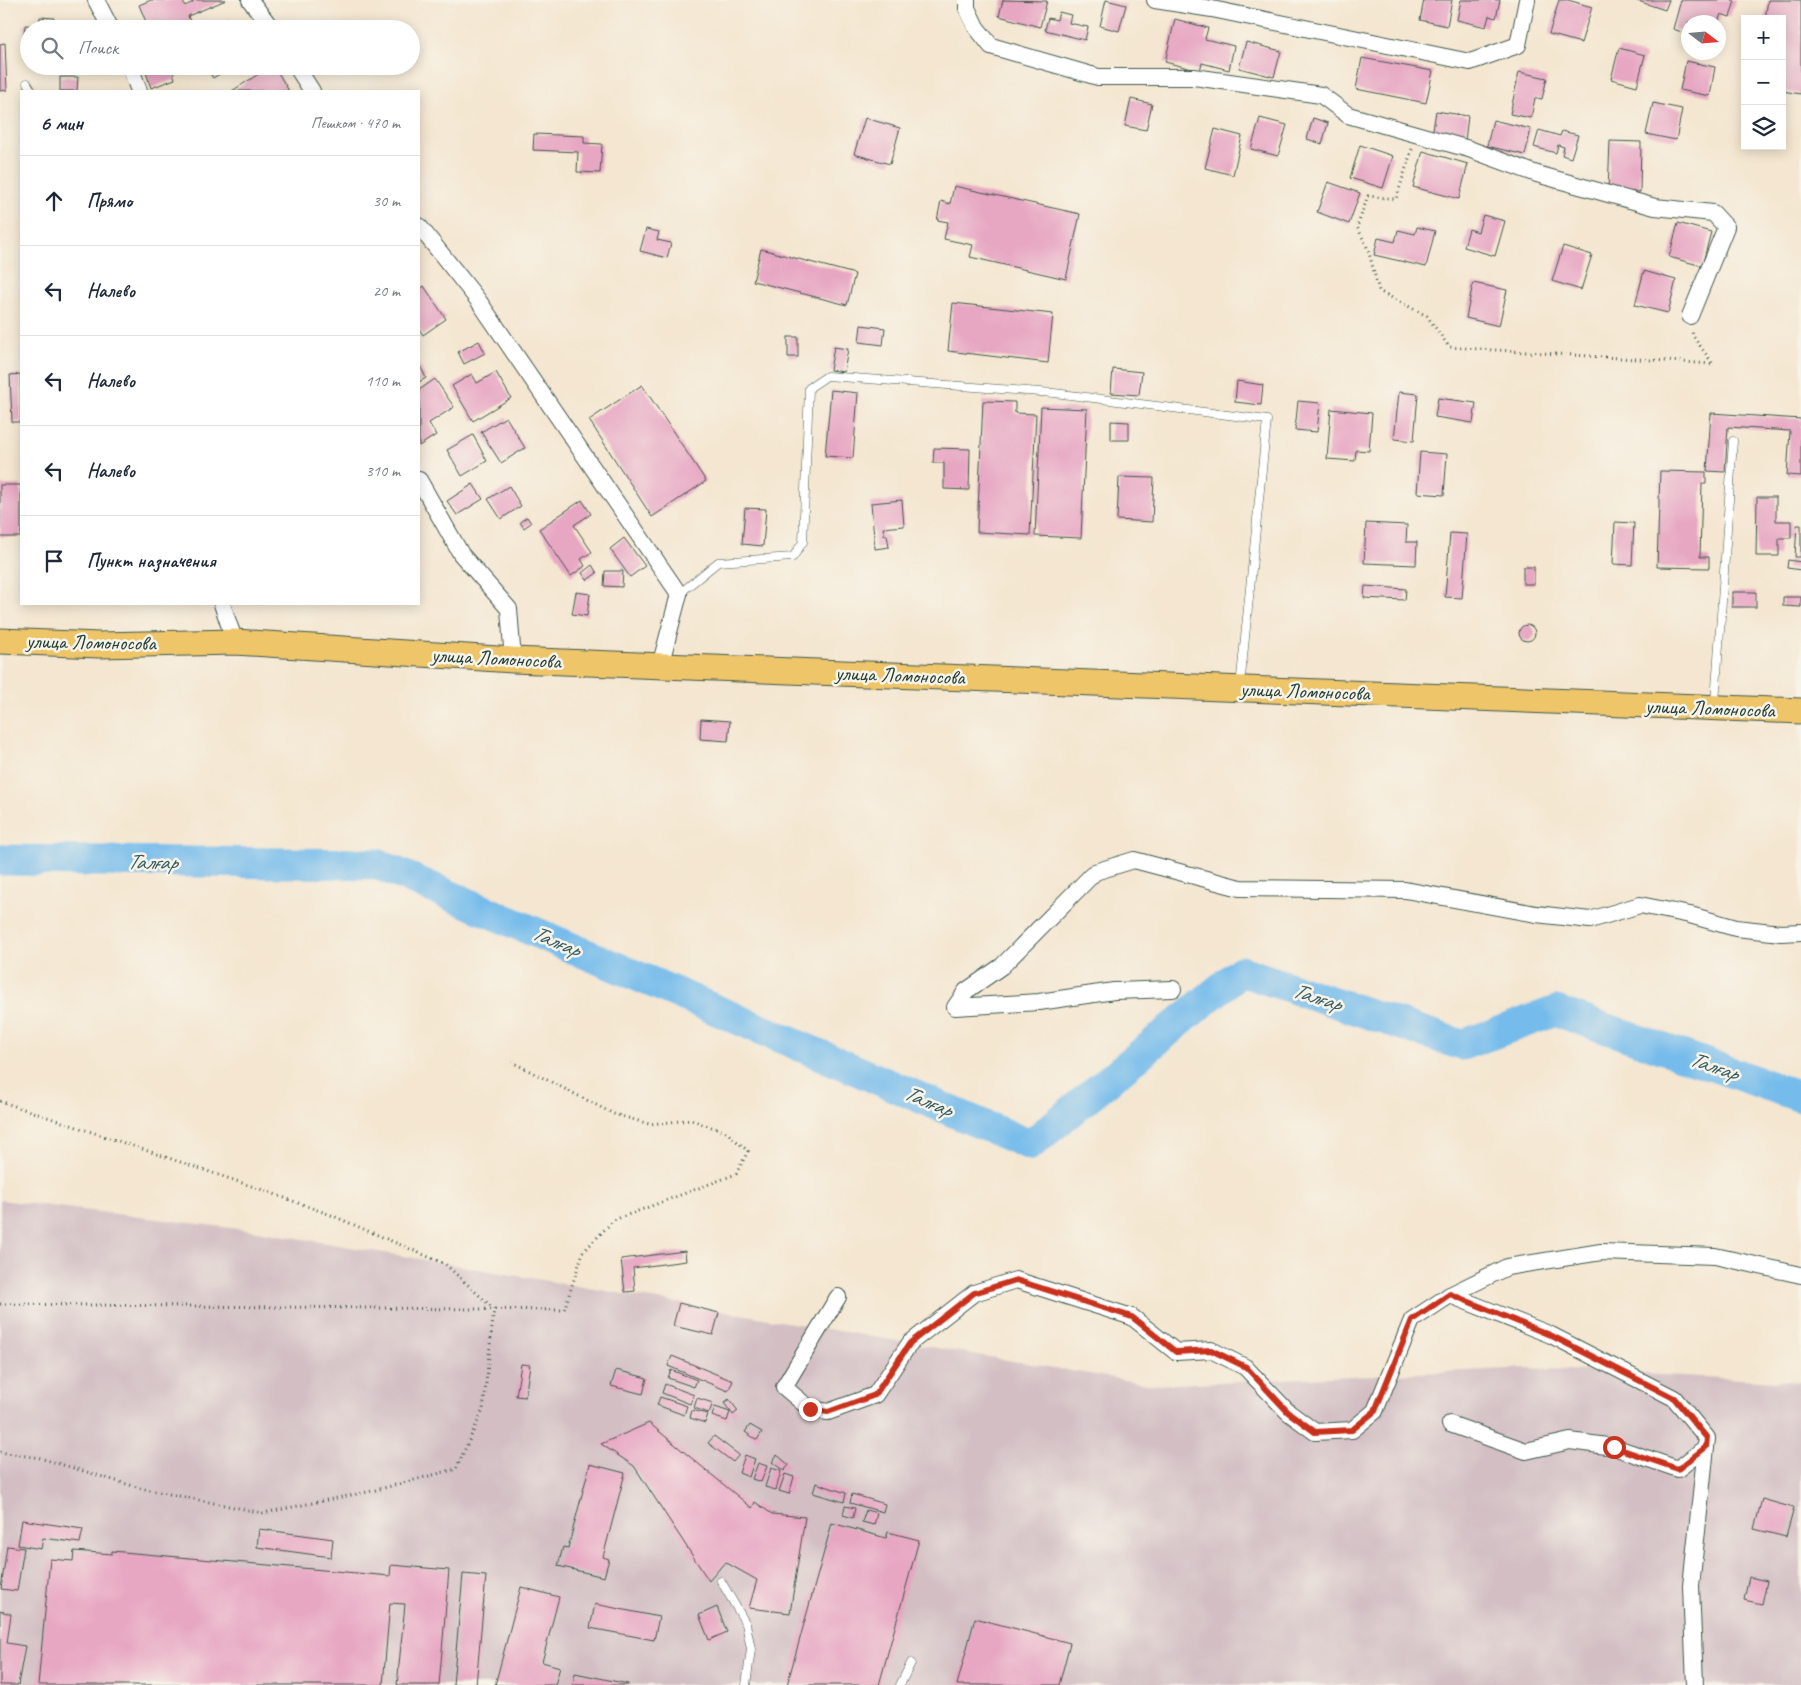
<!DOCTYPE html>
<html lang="ru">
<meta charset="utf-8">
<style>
body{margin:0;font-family:Caveat,sans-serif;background:#f2f2f3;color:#1f2937}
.controls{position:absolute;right:15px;top:15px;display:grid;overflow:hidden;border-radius:0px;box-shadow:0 2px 12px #0003}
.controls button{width:45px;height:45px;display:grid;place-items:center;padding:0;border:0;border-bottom:1px solid #e0e1e3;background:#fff;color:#1f2937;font:25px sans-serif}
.compass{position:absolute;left:1681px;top:15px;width:45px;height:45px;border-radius:50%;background:#fff;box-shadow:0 2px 12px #0003;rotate:106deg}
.stop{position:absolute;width:15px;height:15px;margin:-11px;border:4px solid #c8321e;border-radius:50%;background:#fff}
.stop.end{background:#c8321e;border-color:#fff;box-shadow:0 1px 5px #0008}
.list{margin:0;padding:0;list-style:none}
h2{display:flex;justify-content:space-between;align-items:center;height:65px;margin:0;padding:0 20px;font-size:21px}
h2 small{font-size:16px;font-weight:400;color:#747a83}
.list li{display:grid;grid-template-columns:32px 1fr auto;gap:15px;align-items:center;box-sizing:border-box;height:90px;padding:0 20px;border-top:1px solid #e0e1e3}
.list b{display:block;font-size:19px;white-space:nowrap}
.list em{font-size:16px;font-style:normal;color:#747a83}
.icon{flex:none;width:28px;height:28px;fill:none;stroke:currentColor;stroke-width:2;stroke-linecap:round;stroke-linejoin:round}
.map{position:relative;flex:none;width:1801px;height:1685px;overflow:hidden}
.search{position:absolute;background:#fff;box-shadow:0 2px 12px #0003;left:20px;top:20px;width:400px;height:55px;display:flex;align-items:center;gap:12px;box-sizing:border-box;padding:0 18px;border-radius:28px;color:#747a83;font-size:19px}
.panel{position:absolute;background:#fff;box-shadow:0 2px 12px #0003;left:20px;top:90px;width:400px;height:515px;border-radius:0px}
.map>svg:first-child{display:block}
</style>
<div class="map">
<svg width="1801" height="1685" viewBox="0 0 1801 1685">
<rect width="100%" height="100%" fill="#f7f3e8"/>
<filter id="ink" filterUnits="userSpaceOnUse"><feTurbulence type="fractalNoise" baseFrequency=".02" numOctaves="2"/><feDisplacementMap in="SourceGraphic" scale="10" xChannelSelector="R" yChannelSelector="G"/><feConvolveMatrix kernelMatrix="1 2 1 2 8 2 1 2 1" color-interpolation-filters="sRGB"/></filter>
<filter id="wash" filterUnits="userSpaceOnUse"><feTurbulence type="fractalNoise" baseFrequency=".0096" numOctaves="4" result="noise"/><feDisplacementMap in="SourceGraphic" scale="20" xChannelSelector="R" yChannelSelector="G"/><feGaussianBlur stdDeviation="1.12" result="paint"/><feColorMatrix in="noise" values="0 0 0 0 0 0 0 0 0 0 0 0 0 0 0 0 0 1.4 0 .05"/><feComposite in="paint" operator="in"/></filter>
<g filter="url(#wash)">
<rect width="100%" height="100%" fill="#f4e6d0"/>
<!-- industrial -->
<polygon fill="#d2bec3" points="0,1200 257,1231 1153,1385 1529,1368 1801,1382 1801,1685 0,1685"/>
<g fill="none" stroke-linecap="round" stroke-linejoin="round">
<!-- river -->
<polyline stroke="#74bbeb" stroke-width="31" points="0,860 377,864 1030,1145 1241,971 1462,1045 1556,1011 1801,1097"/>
</g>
<g id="blocks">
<!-- building -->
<g fill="#e7a6c2">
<polygon points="151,0 182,0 185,6 193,2 192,0 226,0 188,16 191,24 181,29 149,29 139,5"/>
<polygon points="1003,0 1047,1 1040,27 999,16"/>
<polygon points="1106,0 1126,5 1119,31 1100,26"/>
<polygon points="1424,0 1452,0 1447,26 1420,20"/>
<polygon points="1461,0 1500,0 1496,18 1489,16 1486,27 1457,20"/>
<polygon points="1559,0 1568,0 1592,7 1581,43 1549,34"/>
<polygon points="1635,0 1669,0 1665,10"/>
<polygon points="1681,0 1731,0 1735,1 1730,17 1721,14 1718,22 1688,22 1688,34 1673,29"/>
<polygon points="1768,0 1801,0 1801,94 1782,91 1782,19 1765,19"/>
<polygon points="1059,12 1071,15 1069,23 1088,27 1085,40 1045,30 1048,18 1057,20"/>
<polygon points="40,17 54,18 53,29 29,29 29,39 24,39 25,25 39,26"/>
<polygon points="229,19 234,29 212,29"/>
<polygon points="1175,19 1208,28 1205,39 1234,46 1229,70 1202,63 1200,71 1165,62"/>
<polygon points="1246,42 1281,51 1274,77 1239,68"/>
<polygon points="5,43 7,90 0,91 0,44"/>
<polygon points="1619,48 1645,55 1637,86 1611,79"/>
<polygon points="1362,58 1433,71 1426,103 1356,89"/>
<polygon points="1686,61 1715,67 1710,96 1680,90"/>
<polygon points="144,66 171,66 175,79 151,88"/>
<polygon points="206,66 233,66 213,78"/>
<polygon points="271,66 274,66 289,91 232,91"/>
<polygon points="1519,72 1547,78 1542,99 1535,98 1531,118 1510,114"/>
<polygon points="60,77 78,77 77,91 60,91"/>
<polygon points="1131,99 1152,104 1146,130 1125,126"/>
<polygon points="1653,103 1682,109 1676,140 1646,134"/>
<polygon points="1436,111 1468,116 1465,141 1432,136"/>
<polygon points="865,118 900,128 890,164 854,154"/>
<polygon points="1260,118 1287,125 1278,156 1251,149"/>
<polygon points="1313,118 1328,123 1322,144 1307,139"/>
<polygon points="1493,120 1531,129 1525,155 1487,146"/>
<polygon points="1215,129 1242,136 1233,175 1205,168"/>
<polygon points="1539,130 1560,136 1562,131 1578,135 1571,158 1562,155 1564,147 1558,145 1556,153 1534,147"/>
<polygon points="534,134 584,136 584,143 602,144 600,173 577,172 578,152 533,150"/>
<polygon points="1610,141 1641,142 1640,192 1608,191"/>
<polygon points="1360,145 1393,156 1383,188 1350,178"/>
<polygon points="1423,151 1468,164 1459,199 1413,187"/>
<polygon points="1328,182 1360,193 1349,224 1317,212"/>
<polygon points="954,186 1080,214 1066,279 970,257 973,245 944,239 948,222 937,220 941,201 950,204"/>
<polygon points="1483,215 1505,221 1495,256 1464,247 1469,229 1478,232"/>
<polygon points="1678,223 1711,232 1702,266 1669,257"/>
<polygon points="1417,227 1435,231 1426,267 1374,255 1378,238 1395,242 1398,230 1415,234"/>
<polygon points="646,229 659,232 657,240 671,243 667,258 640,251"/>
<polygon points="1563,246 1592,255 1581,290 1552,281"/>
<polygon points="761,249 855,274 847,305 753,281"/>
<polygon points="1644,271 1676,280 1668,313 1635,305"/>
<polygon points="1473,283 1507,290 1499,326 1466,318"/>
<polygon points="424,286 446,319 423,335 419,329 419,290"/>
<polygon points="953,303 1053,314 1048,363 948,351"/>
<polygon points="861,325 885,328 883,345 859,342"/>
<rect x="788" y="337" width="10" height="20"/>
<polygon points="479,341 485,353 464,364 458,352"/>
<polygon points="834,347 848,349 844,372 830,370"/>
<polygon points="419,364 426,378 419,382"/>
<polygon points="1113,369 1142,372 1139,395 1111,393"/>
<polygon points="496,372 511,398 473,421 452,386 472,374 477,383"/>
<polygon points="21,374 21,422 12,422 10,375"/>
<polygon points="435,379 454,407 429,423 436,435 419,446 419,390"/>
<polygon points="1237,381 1263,385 1261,405 1235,402"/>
<polygon points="642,385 706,481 652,517 589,420"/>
<polygon points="831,390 858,393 853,458 825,456"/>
<polygon points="1399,392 1418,394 1414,441 1394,439"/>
<polygon points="1438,398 1476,403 1473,423 1435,417"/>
<polygon points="983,401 1015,402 1015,413 1036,414 1030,535 977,532"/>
<polygon points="1298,401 1320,403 1317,432 1295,430"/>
<polygon points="1041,407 1087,409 1081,538 1035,536"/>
<polygon points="1331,409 1372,413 1369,451 1356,450 1355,461 1327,459"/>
<polygon points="1711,413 1801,419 1801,476 1787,475 1790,431 1728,427 1725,472 1707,471"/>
<polygon points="506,417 525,448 501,463 481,432"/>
<polygon points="1111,421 1129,422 1129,440 1111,440"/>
<polygon points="473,435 487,461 462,476 447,450"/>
<polygon points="934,448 970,449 969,490 944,489 944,463 933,463"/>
<polygon points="1420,452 1447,454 1444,495 1417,493"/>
<polygon points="1660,471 1706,472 1706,484 1702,484 1700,557 1709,557 1709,568 1657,567"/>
<polygon points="1119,477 1154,478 1152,522 1117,520"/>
<polygon points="473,484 483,499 457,515 447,501"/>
<rect x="0" y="485" width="21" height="52"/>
<polygon points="509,486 521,506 501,519 488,499"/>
<polygon points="1757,497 1776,497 1776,521 1791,521 1791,538 1779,538 1779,556 1756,556"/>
<polygon points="582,500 591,514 574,525 592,552 581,559 585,566 571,576 539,529"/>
<polygon points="902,500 904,526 883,528 884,535 887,535 889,547 875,549 871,503"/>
<polygon points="745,508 766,509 763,546 742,544"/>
<polygon points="527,517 531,523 524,528 520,522"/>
<polygon points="1615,522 1634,523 1632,565 1613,564"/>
<polygon points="1366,523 1407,525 1406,542 1417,542 1416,565 1364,563"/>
<polygon points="1797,525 1801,525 1801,557 1795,557"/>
<polygon points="1450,533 1467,534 1462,598 1445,597"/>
<polygon points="624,538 645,566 630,577 610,549"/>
<polygon points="1788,560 1801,562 1801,570 1787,568"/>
<polygon points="592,565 597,573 587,580 582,573"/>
<rect x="1523" y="567" width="11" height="17"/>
<polygon points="605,571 623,571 622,587 604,586"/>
<polygon points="1365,586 1406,589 1405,600 1364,598"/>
<polygon points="576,592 590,594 587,616 572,614"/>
<rect x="1732" y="592" width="24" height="15"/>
<polygon points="1783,597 1801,597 1801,607 1783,606"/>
<circle cx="1527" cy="633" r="8"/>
<polygon points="701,719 730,721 728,741 700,739"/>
<polygon points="685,1251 686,1261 633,1268 635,1291 625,1292 621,1259"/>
<polygon points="679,1303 719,1313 713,1335 673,1326"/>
<polygon points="672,1356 733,1381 728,1391 668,1366"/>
<polygon points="521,1364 530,1365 525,1397 516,1396"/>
<polygon points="616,1370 647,1378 643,1394 611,1386"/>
<polygon points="671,1370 697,1380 694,1387 668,1378"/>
<polygon points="665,1384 694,1395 690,1404 662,1393"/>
<polygon points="660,1397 687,1406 684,1415 657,1405"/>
<polygon points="697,1398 713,1403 709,1413 694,1408"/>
<polygon points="729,1399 738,1411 733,1415 724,1403"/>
<polygon points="715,1407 730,1412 727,1421 712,1416"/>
<polygon points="692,1410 708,1414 705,1423 690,1418"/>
<polygon points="649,1423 752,1508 755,1502 772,1514 805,1517 790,1613 749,1608 757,1580 725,1562 709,1581 634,1466 601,1444"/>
<polygon points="750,1425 762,1432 757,1440 745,1432"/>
<polygon points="714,1436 739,1455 733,1462 708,1443"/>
<polygon points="745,1455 755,1459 749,1477 739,1473"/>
<polygon points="777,1455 789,1465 784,1471 772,1462"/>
<polygon points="758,1463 767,1466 761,1482 752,1479"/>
<polygon points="590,1464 625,1473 603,1557 609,1559 604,1577 558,1566 563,1547 568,1548"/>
<polygon points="771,1468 781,1471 776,1490 765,1487"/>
<polygon points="785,1474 794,1477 789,1494 779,1491"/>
<polygon points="816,1483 846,1493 844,1502 813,1493"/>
<polygon points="852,1494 885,1504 883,1512 850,1503"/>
<polygon points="1762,1499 1794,1508 1786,1537 1754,1529"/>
<polygon points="845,1506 855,1508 853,1518 843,1515"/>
<polygon points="866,1510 877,1513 874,1525 862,1522"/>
<polygon points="22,1520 83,1529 80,1543 43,1538 41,1549 18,1545"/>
<polygon points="832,1523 886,1538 888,1532 919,1540 879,1685 787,1685"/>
<polygon points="259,1529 333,1539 331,1557 257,1547"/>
<polygon points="7,1546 24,1548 17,1591 1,1589"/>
<polygon points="74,1551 112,1554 112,1551 390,1576 391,1565 449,1570 439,1685 397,1685 405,1604 390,1603 383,1685 38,1685 50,1559 73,1561"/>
<polygon points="463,1574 486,1576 476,1685 453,1685"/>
<polygon points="1749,1577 1767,1581 1762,1604 1744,1600"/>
<polygon points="521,1587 559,1597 542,1662 560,1667 555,1685 495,1685"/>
<polygon points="595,1604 659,1617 654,1640 590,1628"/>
<polygon points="717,1607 727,1632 709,1640 699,1615"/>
<polygon points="0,1611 11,1614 7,1643 25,1646 18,1685 0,1685"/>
<polygon points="975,1618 1070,1643 1059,1685 957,1685"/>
<polygon points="575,1673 628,1684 628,1685 573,1685"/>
</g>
</g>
</g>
<g filter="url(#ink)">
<use href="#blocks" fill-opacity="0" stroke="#3f564b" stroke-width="1"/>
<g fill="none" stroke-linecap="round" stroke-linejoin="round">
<defs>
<g id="lane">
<polyline points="27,83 32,91"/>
<polyline points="679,594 718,562 793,557 803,542 809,388 827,376 1054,393 1267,420 1240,687"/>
<polyline points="1715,703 1733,441"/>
<polyline points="721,1581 746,1624 751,1649 746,1685"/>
<polyline points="900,1685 911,1663"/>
</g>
<g id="street">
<polyline points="96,0 111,29"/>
<polyline points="250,0 272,29"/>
<polyline points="967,0 967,8 976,27 991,46 1098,77 1194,77 1321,95 1348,115 1469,149 1537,174 1655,207 1713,213 1726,227 1690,316"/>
<polyline points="1155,0 1212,9 1470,62 1518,45 1527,0"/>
<polyline points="130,66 139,91"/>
<polyline points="296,66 312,91"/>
<polyline points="419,226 478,300 679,594 660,666"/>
<polyline points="419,480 461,554 509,609 513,660"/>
<polyline points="222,604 235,642"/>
<polyline points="1173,989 1114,991 1039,1002 955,1007 966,991 1002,966 1095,872 1134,860 1240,888 1405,890 1536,914 1590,920 1640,905 1690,915 1736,928 1781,933 1801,932"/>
<polyline points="838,1297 784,1387 810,1409 828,1412 875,1395 910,1343 974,1293 1016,1280 1132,1317 1176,1352 1211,1350 1245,1367 1288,1412 1315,1432 1352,1430 1375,1411 1412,1320 1450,1295"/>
<polyline points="1450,1424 1526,1451 1570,1441 1614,1447 1678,1469 1706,1447"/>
<polyline points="1695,1685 1691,1586 1707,1438 1674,1398 1551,1335 1450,1295 1507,1267 1601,1252 1715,1256 1801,1275"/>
</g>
<polyline id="primary" points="0,641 99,645 235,642 513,660 1801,711"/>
</defs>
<!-- lane casing -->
<use href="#lane" stroke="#3f564b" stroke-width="9"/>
<!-- street casing -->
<use href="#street" stroke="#3f564b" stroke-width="18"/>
<!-- primary casing -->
<use href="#primary" stroke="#3f564b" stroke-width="27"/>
<!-- path -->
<g stroke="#3f564b" stroke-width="3" stroke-dasharray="1 4" stroke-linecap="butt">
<polyline points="1412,149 1396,199 1368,196 1357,227 1368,249 1379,291 1427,316 1449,347 1713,364 1693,336 1692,331"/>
<polyline points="0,1101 263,1190 331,1215 445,1264 494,1309 483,1410 456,1469 372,1491 263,1513 140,1488 40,1458 0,1452"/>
<polyline points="0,1304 564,1310 583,1252 614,1220 736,1174 748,1151 726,1132 691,1120 649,1124 614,1114 512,1062"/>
</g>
<!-- lane -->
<use href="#lane" stroke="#fff" stroke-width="8"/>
<!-- street -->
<use href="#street" stroke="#fff" stroke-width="16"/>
<!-- primary -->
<use href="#primary" stroke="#eec569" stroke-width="25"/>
</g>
</g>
<g fill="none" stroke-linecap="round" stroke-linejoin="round" filter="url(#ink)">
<!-- route -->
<polyline stroke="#c8321e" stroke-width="6" points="810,1409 828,1412 875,1395 910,1343 974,1293 1016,1280 1132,1317 1176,1352 1211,1350 1246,1367 1288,1412 1315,1432 1352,1430 1375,1411 1412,1320 1450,1294 1550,1335 1674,1398 1707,1438 1706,1447 1678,1469 1614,1447"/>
</g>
<g text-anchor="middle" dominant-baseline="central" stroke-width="5" stroke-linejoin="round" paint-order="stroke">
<!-- street labels -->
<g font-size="21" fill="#1f3d34" stroke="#f7f3e8">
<text transform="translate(91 642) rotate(1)">улица Ломоносова</text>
<text transform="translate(496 658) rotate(3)">улица Ломоносова</text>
<text transform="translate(900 675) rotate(2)">улица Ломоносова</text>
<text transform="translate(1305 691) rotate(2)">улица Ломоносова</text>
<text transform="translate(1710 708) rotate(2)">улица Ломоносова</text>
</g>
<!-- water labels -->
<g font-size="22" font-style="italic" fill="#345c62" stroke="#f7f3e8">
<text transform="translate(152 862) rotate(1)">Талғар</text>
<text transform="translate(556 941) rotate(23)">Талғар</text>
<text transform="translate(1317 997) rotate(18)">Талғар</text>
<text transform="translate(1714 1066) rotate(19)">Талғар</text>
<text transform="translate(928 1101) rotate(23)">Талғар</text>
</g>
</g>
</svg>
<div class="controls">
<button>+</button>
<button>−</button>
<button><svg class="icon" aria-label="layers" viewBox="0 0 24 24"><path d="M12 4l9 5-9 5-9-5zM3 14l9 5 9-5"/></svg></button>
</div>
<svg class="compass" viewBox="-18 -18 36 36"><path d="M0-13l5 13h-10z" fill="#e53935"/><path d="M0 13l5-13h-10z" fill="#747a83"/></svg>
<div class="stop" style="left:1614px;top:1447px"></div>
<div class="stop end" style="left:810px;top:1409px"></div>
<div class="search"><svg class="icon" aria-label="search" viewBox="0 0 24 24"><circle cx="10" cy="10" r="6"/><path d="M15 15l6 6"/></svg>Поиск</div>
<section class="panel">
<h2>6 мин<small>Пешком · 470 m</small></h2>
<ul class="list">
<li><svg class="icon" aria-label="ahead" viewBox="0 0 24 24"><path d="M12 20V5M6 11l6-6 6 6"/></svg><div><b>Прямо</b></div><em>30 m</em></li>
<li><svg class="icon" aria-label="left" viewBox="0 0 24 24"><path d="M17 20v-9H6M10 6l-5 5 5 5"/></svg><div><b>Налево</b></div><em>20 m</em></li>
<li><svg class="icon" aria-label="left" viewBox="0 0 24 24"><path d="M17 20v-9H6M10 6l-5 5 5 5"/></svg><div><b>Налево</b></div><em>110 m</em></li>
<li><svg class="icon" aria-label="left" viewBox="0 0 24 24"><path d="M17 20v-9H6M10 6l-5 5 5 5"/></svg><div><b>Налево</b></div><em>310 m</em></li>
<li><svg class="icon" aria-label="arrive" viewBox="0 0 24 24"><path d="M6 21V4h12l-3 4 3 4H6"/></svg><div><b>Пункт назначения</b></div></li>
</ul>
</section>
</div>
